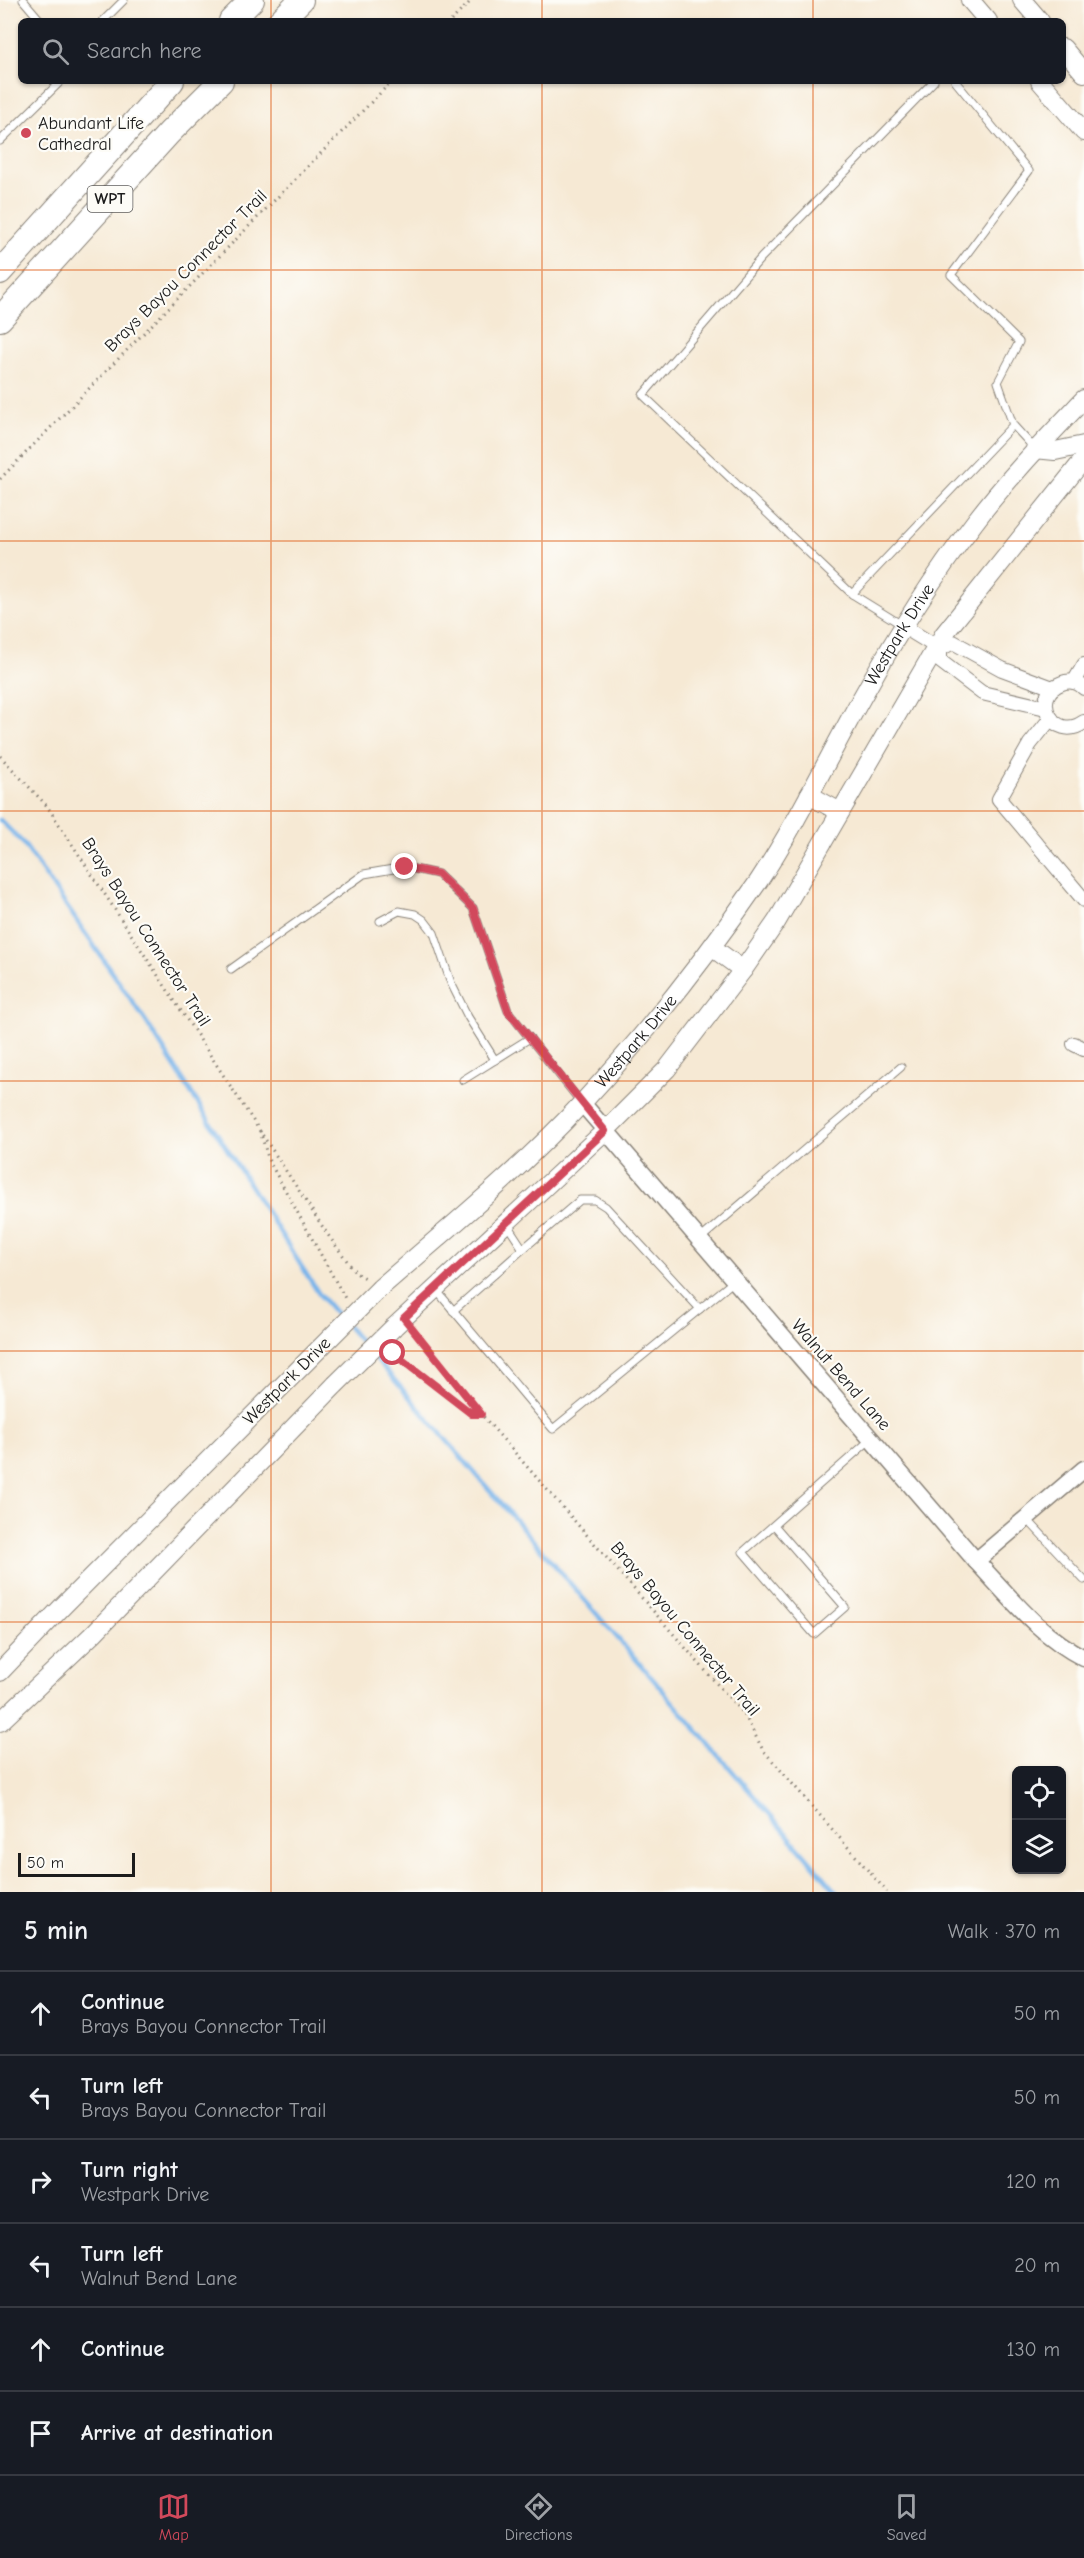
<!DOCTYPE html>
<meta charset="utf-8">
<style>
body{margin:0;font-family:"Comic Neue",sans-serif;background:#242831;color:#f1f3f6}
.controls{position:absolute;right:18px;bottom:18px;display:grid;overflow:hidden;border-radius:9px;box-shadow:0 2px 4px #0004}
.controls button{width:54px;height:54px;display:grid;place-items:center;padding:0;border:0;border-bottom:2px solid #363941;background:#171b24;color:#f1f3f6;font:30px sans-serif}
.scale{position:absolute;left:18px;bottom:15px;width:117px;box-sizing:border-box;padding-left:6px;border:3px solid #1c1c1c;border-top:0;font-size:16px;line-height:21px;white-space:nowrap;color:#1c1c1c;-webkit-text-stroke:4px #fdfcf7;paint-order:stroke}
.stop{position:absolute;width:18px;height:18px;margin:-14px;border:4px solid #d1495b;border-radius:50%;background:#fff}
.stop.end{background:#d1495b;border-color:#fff;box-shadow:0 2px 6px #0008}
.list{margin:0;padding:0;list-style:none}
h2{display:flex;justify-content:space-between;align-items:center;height:78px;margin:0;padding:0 24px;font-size:26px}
h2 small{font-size:20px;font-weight:400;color:#9ea1a6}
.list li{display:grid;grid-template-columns:39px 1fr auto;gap:18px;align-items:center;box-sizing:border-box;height:84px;padding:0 24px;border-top:2px solid #363941}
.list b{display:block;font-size:22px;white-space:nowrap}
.list p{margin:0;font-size:20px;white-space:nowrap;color:#9ea1a6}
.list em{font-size:20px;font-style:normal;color:#9ea1a6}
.icon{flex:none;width:33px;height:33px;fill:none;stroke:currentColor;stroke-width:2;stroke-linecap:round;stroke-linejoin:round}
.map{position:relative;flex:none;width:1084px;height:1892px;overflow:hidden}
.search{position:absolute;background:#171b24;box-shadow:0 2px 4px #0004;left:18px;right:18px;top:18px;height:66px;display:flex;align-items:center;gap:15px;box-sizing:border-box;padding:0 21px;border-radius:9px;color:#9ea1a6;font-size:22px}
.sheet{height:582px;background:#171b24}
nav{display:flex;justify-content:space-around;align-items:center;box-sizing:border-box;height:84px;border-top:2px solid #363941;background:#171b24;font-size:16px;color:#9ea1a6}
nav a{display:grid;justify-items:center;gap:3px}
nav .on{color:#d1495b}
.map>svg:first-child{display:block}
</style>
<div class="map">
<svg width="1084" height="1892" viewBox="0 0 1084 1892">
<rect width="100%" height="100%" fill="#fdfcf7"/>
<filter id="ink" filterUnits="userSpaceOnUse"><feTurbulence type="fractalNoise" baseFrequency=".0167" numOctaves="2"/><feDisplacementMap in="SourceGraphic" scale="12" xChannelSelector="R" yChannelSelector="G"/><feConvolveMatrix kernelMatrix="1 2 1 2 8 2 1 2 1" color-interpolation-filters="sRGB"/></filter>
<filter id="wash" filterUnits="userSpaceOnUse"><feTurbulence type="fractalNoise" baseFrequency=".008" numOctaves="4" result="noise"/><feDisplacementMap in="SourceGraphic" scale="24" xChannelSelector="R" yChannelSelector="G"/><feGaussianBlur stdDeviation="1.35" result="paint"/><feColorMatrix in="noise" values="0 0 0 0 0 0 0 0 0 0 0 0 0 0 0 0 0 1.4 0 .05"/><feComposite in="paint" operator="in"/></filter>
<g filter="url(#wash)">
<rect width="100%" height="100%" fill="#f6e9d4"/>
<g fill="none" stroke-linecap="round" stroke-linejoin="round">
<!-- stream -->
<g stroke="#78b4ea" stroke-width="4.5">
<polyline points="0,820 23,843 145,1020 319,1294 342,1321"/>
<polyline points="348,1327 366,1348"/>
<polyline points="372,1354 837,1892"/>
</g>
</g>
</g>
<g filter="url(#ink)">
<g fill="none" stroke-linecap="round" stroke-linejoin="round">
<defs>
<g id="service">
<polyline points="23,0 41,21"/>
<polyline points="103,21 124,0"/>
<polyline points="955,81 1029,171 951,275 1019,342 998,382 1013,425"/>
<polyline points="0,141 61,81"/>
<polyline points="852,594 643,395 761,258 934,81"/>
<polyline points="902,625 852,594 1013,425 1034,448"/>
<polyline points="380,921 399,911 415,914 424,920 434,933 451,983 468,1017 495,1060"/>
<polyline points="231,969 364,874 405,867 438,874 473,908 508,1011 580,1101"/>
<polyline points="463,1080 530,1038"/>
<polyline points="700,1239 901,1067"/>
<polyline points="523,1249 580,1200 595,1200 606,1207 700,1309"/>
<polyline points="437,1291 553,1429 734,1281"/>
<polyline points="453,1311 523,1249 506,1223"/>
<polyline points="1026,1518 1084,1580"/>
<polyline points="774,1525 845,1607 814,1634 743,1552 871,1439"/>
</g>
<g id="minor">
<polyline points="904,627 940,649"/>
<polyline points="940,649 940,661 982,693 1046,708"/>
<polyline points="940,649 953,642 1002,669 1053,688"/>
<polyline points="1074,682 1084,665"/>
<path d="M1084 688C1078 682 1070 680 1062 683 1028 695 1054 744 1084 722"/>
<polyline points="1051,718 1030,744 999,799 1084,900"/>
<polyline points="1074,1044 1084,1049"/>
</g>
<g id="tertiary">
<path d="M582 1103 976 1561C1009 1596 1040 1636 1084 1658"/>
<polyline points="976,1561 1084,1469"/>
</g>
<g id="secondary">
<polyline points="970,0 988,21"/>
<polyline points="1022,0 1040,21"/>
<polyline points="1063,48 1084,73"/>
<polyline points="1040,81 1084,132"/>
<polyline points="1035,449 1055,451 1084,445"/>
<polyline points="809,795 840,812"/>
<polyline points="713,948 743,970"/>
<path id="s1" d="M380 1288C449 1228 521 1169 583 1102 647 1033 705 959 758 882 798 822 829 755 865 692 897 634 934 576 974 523 1007 479 1046 439 1084 399"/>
<polyline points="394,1327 605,1131 667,1069 743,970 777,921 944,634 1084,459"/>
<polyline points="0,1672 63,1606 319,1349"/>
<polyline points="0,1722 93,1634 335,1385"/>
</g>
<g id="motorway">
<polyline points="231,21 252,0"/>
<polyline points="280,21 301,0"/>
<polyline points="0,272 172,81"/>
<polyline points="0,319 169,133 221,81"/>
</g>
</defs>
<!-- service casing -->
<use href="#service" stroke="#898278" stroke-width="9"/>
<!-- minor casing -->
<use href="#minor" stroke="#898278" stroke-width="16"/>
<!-- tertiary casing -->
<use href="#tertiary" stroke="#898278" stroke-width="19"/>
<!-- secondary casing -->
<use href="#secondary" stroke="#898278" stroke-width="20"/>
<!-- motorway casing -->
<use href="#motorway" stroke="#898278" stroke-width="26"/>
<!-- path -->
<g stroke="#898278" stroke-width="3" stroke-dasharray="1.5 4.5" stroke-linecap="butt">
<polyline points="451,21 472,0"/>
<polyline points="0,479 392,81"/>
<polyline points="0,756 47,806 328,1235 356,1273 366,1279"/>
<polyline points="260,1131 269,1161 346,1300"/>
<polyline points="414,1331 481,1414"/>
<polyline points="392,1352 472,1414 481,1414 745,1716 763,1750 887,1892"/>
</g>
<!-- service -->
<use href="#service" stroke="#fff" stroke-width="7"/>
<!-- minor -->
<use href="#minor" stroke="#fff" stroke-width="14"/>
<!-- tertiary -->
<use href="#tertiary" stroke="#fff" stroke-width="16"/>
<!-- secondary -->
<use href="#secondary" stroke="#fff" stroke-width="18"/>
<!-- motorway -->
<use href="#motorway" stroke="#fff" stroke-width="24"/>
<defs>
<g id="secondary-bridge">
<polyline points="319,1349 380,1288"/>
<polyline points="335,1385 394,1327"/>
</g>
</defs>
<!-- secondary-bridge casing -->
<use href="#secondary-bridge" stroke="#898278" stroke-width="20" stroke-linecap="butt"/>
<!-- secondary-bridge -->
<use href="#secondary-bridge" stroke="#fff" stroke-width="18"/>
</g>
</g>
<g fill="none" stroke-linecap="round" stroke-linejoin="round" filter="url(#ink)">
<!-- route -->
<polyline stroke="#d1495b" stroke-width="8" points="393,1353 472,1414 481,1414 404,1318 605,1131 508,1011 473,908 438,874 405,867"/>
</g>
<!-- grid -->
<path fill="none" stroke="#de560d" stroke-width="1.5" stroke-opacity="0.55" d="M271 0V21M542 0V21M813 0V21M271 81V1892M542 81V1892M813 81V1892M0 270H1084M0 541H1084M0 811H1084M0 1081H1084M0 1351H1084M0 1622H1084"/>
<!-- markers -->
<circle fill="#d1495b" stroke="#fdfcf7" stroke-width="2" cx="26" cy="133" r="6"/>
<g text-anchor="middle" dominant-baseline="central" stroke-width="4.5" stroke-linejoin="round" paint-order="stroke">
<!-- shield labels -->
<rect fill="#fdfcf7" stroke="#605f5e" stroke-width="1.5" x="87.5" y="186" width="45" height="26" rx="4.5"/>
<g font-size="16" font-weight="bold" fill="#1c1c1c">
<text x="110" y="199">WPT</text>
</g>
<!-- poi labels -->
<g font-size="18" fill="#1c1c1c" stroke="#fdfcf7" text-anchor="start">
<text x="38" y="123">Abundant Life<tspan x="38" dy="21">Cathedral</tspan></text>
</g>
<!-- street labels -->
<g font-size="18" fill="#1c1c1c" stroke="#fdfcf7">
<text transform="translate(186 271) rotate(-45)">Brays Bayou Connector Trail</text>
<text stroke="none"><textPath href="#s1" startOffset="842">Westpark Drive</textPath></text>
<text transform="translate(146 932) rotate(57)">Brays Bayou Connector Trail</text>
<text stroke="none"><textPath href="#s1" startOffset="356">Westpark Drive</textPath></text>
<text transform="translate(841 1375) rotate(49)">Walnut Bend Lane</text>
<text transform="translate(287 1381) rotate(-45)">Westpark Drive</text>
<text transform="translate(685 1629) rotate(50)">Brays Bayou Connector Trail</text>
</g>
</g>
</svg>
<div class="controls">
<button><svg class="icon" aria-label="locate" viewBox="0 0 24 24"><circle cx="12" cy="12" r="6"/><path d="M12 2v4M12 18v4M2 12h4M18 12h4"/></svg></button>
<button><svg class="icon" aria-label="layers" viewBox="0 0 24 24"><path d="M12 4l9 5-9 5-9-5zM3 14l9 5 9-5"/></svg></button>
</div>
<div class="scale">50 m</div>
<div class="stop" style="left:393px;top:1353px"></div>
<div class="stop end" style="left:405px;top:867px"></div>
<div class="search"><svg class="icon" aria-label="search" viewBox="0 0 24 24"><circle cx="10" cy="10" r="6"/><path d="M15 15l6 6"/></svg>Search here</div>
</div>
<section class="sheet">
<h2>5 min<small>Walk · 370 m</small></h2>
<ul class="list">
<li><svg class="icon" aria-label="ahead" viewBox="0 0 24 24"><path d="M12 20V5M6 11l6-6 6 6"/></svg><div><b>Continue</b><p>Brays Bayou Connector Trail</p></div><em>50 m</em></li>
<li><svg class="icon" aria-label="left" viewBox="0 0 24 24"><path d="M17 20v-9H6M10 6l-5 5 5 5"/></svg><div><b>Turn left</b><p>Brays Bayou Connector Trail</p></div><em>50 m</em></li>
<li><svg class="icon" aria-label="right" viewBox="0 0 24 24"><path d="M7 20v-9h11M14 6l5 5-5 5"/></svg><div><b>Turn right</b><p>Westpark Drive</p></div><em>120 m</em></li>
<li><svg class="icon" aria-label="left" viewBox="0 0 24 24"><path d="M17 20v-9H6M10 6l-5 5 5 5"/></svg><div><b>Turn left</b><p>Walnut Bend Lane</p></div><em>20 m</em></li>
<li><svg class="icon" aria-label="ahead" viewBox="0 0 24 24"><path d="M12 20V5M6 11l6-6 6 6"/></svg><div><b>Continue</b></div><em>130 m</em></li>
<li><svg class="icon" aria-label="arrive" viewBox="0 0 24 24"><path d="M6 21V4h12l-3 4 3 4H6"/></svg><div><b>Arrive at destination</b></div></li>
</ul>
</section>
<nav>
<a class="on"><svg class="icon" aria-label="map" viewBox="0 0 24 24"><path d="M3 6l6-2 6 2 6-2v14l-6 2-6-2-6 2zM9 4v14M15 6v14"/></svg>Map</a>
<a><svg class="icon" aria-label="directions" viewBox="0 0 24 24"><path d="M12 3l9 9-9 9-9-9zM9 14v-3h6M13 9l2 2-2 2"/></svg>Directions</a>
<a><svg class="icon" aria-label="saved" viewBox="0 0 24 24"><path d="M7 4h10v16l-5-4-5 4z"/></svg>Saved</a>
</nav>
